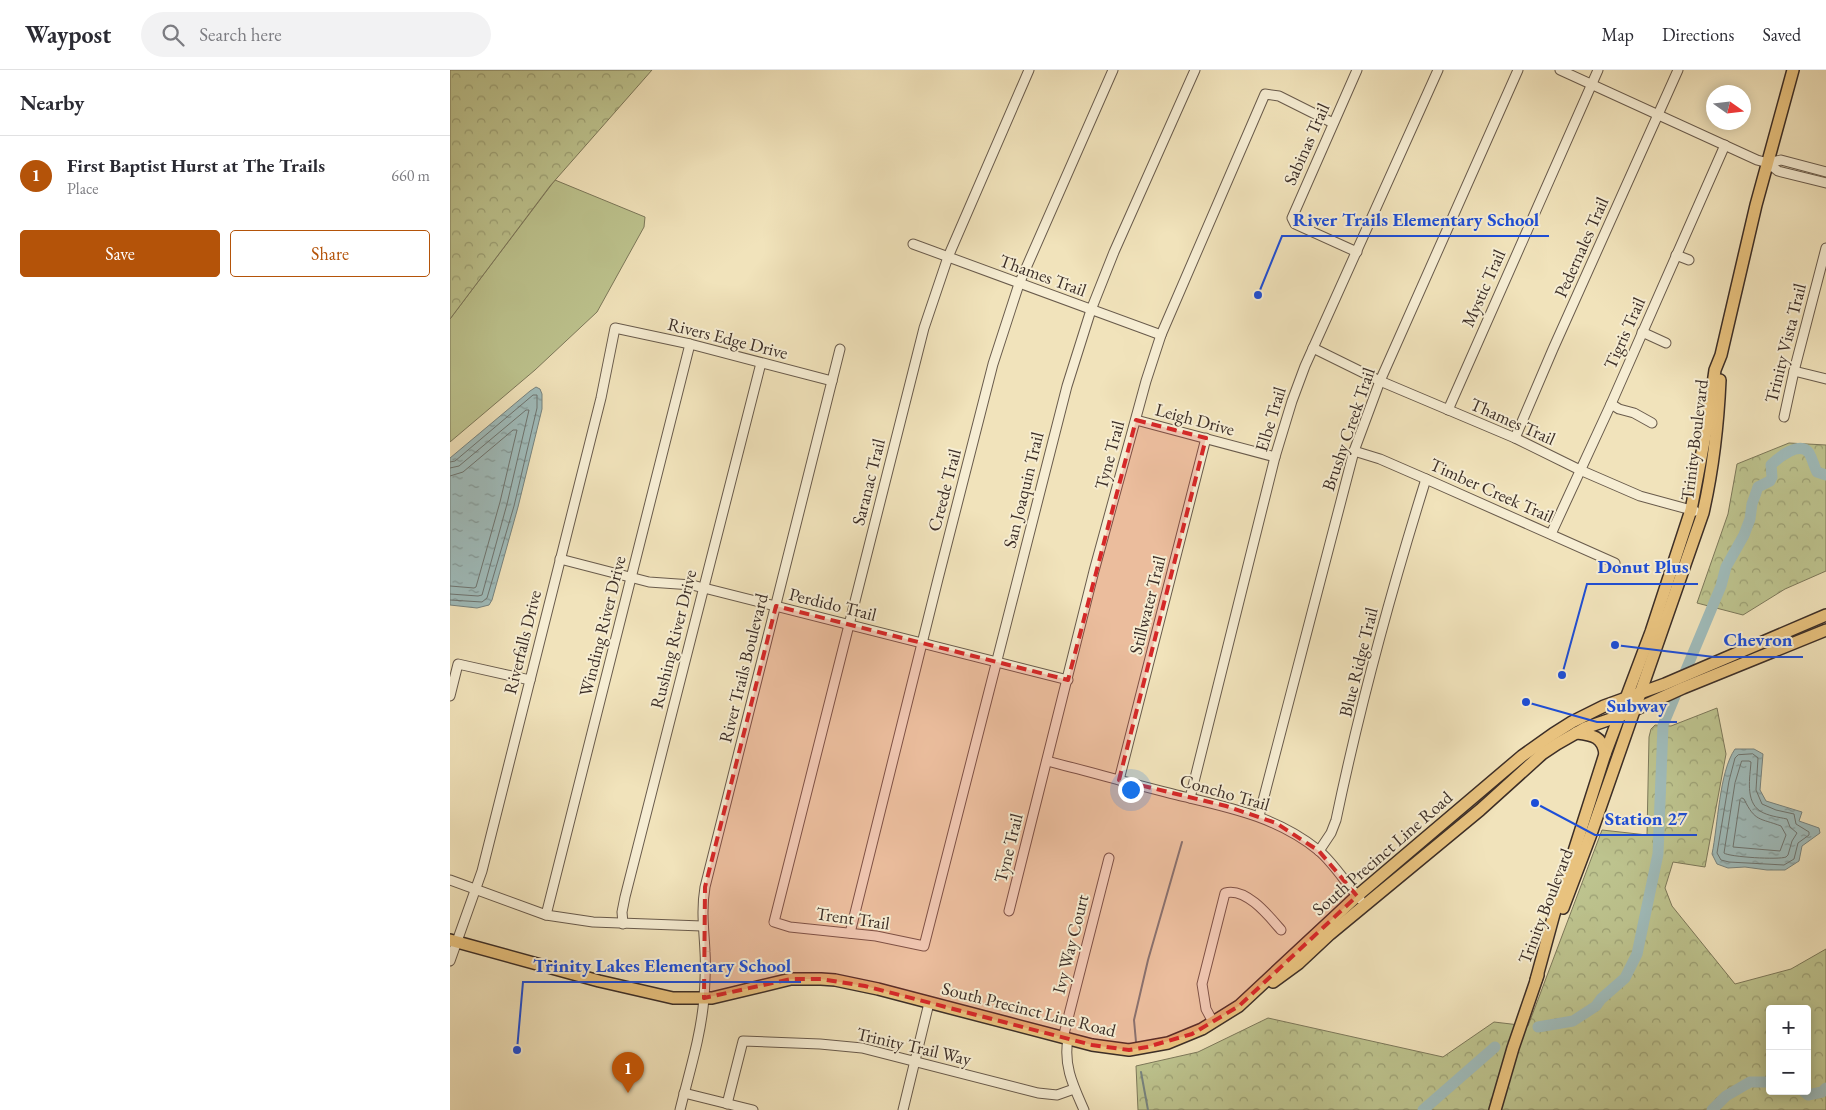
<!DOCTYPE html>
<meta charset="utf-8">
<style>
body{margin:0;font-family:"EB Garamond",serif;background:#f2f2f3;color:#2b2b33}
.controls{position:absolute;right:15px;bottom:15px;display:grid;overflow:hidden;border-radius:5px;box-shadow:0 2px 12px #0003}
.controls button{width:45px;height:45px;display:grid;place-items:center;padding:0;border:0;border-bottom:1px solid #e1e1e2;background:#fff;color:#2b2b33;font:25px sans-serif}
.compass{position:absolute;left:1256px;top:15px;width:45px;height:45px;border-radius:50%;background:#fff;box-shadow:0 2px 12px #0003;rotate:104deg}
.you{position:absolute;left:680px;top:719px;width:18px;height:18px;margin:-12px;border:4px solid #fff;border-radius:50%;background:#1a73e8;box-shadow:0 0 0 8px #1a73e833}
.badge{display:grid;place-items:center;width:32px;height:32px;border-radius:50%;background:#b45309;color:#fff;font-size:16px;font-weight:700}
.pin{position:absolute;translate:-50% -41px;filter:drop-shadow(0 1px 2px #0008)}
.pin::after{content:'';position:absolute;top:26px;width:18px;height:15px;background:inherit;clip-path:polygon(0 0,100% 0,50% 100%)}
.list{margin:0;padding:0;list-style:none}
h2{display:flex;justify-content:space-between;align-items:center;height:65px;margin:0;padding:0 20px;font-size:21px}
h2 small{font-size:16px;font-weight:400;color:#7c7c81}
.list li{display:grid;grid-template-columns:32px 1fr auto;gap:15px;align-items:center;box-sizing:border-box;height:80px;padding:0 20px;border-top:1px solid #e1e1e2}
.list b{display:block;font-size:19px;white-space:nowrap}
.list p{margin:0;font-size:16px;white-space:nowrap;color:#7c7c81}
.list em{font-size:16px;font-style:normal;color:#7c7c81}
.actions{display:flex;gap:10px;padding:15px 20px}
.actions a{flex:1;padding:11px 0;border:1px solid #b45309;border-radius:5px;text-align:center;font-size:18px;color:#b45309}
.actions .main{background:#b45309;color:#fff}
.icon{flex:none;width:28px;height:28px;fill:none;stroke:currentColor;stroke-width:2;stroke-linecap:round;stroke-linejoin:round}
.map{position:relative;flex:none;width:1376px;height:1040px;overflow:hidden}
header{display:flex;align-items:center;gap:30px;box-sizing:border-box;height:70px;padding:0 25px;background:#fff;border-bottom:1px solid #e1e1e2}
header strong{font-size:24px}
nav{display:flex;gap:28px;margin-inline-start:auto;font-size:18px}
.search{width:350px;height:45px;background:#f2f2f3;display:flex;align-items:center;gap:12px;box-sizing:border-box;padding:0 18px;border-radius:28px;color:#7c7c81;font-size:19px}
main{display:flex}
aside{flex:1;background:#fff}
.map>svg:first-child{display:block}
</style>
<header>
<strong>Waypost</strong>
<div class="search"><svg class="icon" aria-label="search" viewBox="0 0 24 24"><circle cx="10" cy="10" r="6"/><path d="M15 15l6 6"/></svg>Search here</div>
<nav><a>Map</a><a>Directions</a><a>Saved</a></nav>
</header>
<main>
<aside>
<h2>Nearby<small></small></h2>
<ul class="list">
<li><span class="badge">1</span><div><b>First Baptist Hurst at The Trails</b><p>Place</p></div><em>660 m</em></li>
</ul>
<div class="actions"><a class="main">Save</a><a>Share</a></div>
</aside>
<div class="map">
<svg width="1376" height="1040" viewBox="0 0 1376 1040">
<defs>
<pattern id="forest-crowns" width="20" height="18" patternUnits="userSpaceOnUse" patternTransform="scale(1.25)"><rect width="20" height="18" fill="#bdc38e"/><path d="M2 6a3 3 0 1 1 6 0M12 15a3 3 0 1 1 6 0" fill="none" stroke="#9b9f74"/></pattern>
<pattern id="water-ripples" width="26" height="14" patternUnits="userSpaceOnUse" patternTransform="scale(1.25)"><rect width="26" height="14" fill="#9fbbba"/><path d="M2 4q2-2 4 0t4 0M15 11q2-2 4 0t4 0" fill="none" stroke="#839897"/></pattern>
</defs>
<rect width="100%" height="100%" fill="#f1e3bb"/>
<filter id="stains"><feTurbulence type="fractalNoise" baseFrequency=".004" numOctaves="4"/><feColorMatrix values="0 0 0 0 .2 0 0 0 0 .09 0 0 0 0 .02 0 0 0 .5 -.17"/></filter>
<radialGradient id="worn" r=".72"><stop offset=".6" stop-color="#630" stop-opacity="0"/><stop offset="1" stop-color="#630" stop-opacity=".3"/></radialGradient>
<!-- grass -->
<polygon fill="#bdc38e" stroke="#7c785a" points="105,110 195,147 194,157 147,242 85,300 0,372 0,249"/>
<!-- forest -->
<g fill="url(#forest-crowns)" stroke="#7c785a" fill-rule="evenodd">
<polygon points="0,0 202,0 100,116 0,249"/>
<polygon points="1339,373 1376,375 1376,501 1335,519 1293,545 1247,533 1278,444 1287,394"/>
<path d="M1267 638 1276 684 1255 797 1223 792 1215 818 1222 836 1285 914 1341 899 1376 879V1040H688L686 996 748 982 818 948 993 987 1044 952 1078 956 1152 760 1197 765 1199 667 1201 659 1205 655 1221 656ZM1320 939H1357V1021H1320Z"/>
</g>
<!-- water -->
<g fill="url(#water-ripples)" stroke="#77837f">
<polygon points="86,317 90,319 92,324 92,339 68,437 42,530 39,535 27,538 0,535 0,388 80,321"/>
<path d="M1285 679H1304L1313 684 1310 720 1316 731 1352 742 1349 751 1369 758 1370 763 1352 776 1349 791 1335 800H1317L1295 797 1278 798 1267 794 1262 784C1268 756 1269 702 1285 679Z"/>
</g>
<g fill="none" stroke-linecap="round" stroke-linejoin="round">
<!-- shore -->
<g stroke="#6e7470" stroke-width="1">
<polyline points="0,392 5,391 83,325 87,325 87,338 64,436 37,528 32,532 0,530"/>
<polyline points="0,398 9,396 76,340 79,340 57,434 32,525 28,526 0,524"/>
<polyline points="0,406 13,402 63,360 67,360 50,432 26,517 24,518 0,516"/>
<polygon points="1303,684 1308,688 1306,720 1312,734 1326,740 1344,744 1346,754 1359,762 1359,765 1348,773 1344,789 1334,795 1279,792 1271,790 1267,783 1279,711 1285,688 1288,685"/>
<path d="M1292 691H1299L1301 692C1300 707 1295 731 1310 741 1318 746 1328 747 1337 749L1340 757 1347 763 1342 771 1338 785 1336 787C1329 790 1279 787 1274 783L1285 713Z"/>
<path d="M1292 728 1294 729C1305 752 1310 748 1331 756L1336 765 1330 781 1283 777 1290 730Z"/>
</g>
<!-- stream -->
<g stroke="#77837f" stroke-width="2">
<polyline points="686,972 684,950 698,890 732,772"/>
<polyline points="691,1002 698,1040"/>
</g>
<!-- river -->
<g stroke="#9fbbba" stroke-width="11">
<path d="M1088 957 1123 951 1146 936 1151 929 1175 908 1187 884 1208 784 1213 655 1271 516 1276 497 1294 465 1300 449 1302 434 1308 417 1320 411 1322 407 1321 395C1328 388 1350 370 1359 383 1362 388 1364 396 1367 402L1376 405"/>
<polyline points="1353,1021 1358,1025 1372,1022 1376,1018"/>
<polyline points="973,1040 1045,977"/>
<polyline points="1262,1040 1276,1026 1300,1012 1320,1012"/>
</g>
<defs>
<g id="minor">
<polyline points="579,0 498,187 474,258 324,852 340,857 426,866 474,876 617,316 641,240 664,182 745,0"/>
<polyline points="1110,0 1307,90 1318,93 1328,101 1376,113"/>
<polyline points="1318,93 1331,90 1376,102"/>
<polyline points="463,174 711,265"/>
<polyline points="907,182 845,154 842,148 907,0"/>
<polyline points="1226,185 1239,190"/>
<polyline points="1192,262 1216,273"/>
<polyline points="863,278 930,311 1065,368 1130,400 1190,426 1245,441"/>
<polyline points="1344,301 1376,309"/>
<polyline points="1161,334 1169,339 1184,343 1202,353"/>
<polyline points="998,340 1148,0"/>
<polyline points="1334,347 1344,301 1376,178"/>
<polyline points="686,350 825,387"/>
<polyline points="1065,368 1103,279 1228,0"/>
<polyline points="904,381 930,389 976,409 1165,493"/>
<polyline points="1101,464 1161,334 1275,75"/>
<polyline points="110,489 199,512 242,515 618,610"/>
<polyline points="0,626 8,594 80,610"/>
<path d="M597 691C640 702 683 714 727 725 777 737 826 746 868 780 884 793 896 814 910 829"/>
<polyline points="669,710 756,368"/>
<polyline points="740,728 825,387 842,331 855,296 988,0"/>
<polyline points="809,746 904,381 930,311 1068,0"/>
<path d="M869 781 881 763 886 750C910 635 941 521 976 409"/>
<polyline points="0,810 96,845 143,852 252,856"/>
<polyline points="559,841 644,501 696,311 711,265 815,24 829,26 883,53"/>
<polyline points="96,845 240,274"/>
<polyline points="173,854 172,842 175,827 311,293"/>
<polyline points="400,863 488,509 543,294 569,214 663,0"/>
<polyline points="0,891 32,801 151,328 165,258 240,274 382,311"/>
<path d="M763 952 756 939 752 914 775 823C796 817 819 846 831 860"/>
<polyline points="613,968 659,788"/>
<path d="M618 969C613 996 624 1017 634 1040"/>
<polyline points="234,1023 303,1040"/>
<polyline points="277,1034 293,971 370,974 412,978 588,1023 607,1025 624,1019"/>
<path d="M230 1040C239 1003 251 966 254 928 255 913 256 897 255 882 254 859 251 841 255 817L390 279"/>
<polyline points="453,1040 479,933"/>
</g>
<g id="major">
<path d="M1126 663C1142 665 1153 666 1155 684"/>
<path d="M1113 838 1141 764 1253 443C1263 399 1268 355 1270 310"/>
<polyline points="0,870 149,911 223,928 262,928 341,909 371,909 385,910 428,919 642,975 679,980 718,973 752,959 789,936 907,826 1072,686 1103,664 1122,652 1154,636 1215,614 1376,545"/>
<polyline points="1086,910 1104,844 1155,684 1201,562 1241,440 1257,356 1265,300 1271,285 1306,135 1343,0"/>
<polyline points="823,912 849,893 880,864 1030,740 1092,684 1107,674 1135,658 1178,643 1233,618 1376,560"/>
<polyline points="1045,1040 1063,978 1088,905"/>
</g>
</defs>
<!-- minor casing -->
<use href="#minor" stroke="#695b4c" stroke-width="11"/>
<!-- major casing -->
<use href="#major" stroke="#3c2e27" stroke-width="14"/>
<!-- minor -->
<use href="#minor" stroke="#f6edd3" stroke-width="9"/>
<!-- major -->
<use href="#major" stroke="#e8c27e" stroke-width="11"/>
</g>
<!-- marked area -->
<path fill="#d62828" fill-opacity="0.2" stroke="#d62828" stroke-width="4" stroke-dasharray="10 6" stroke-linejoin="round" d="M686 350 756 368 669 710 776 736 826 753 869 781 907 826 789 936 742 964 697 977 679 980 642 975 415 916 371 909H341L254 928 255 817 326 536 618 610Z"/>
<g text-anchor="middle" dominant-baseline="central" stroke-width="4" stroke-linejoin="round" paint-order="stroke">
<!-- street labels -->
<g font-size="18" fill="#3c2e27" stroke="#f6edd3">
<text transform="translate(856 74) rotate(-66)">Sabinas Trail</text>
<text transform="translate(1131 177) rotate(-66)">Pedernales Trail</text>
<text transform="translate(593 205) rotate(20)">Thames Trail</text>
<text transform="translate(1033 218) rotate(-66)">Mystic Trail</text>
<text transform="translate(1174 263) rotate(-66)">Tigris Trail</text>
<text transform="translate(278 268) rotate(14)">Rivers Edge Drive</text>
<text transform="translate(1335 273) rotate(-76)">Trinity Vista Trail</text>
<text transform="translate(745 349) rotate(15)">Leigh Drive</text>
<text transform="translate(820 349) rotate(-73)">Elbe Trail</text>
<text transform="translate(1063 351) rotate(24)">Thames Trail</text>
<text transform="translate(898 359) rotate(-71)">Brushy Creek Trail</text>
<text transform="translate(1244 370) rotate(-83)">Trinity Boulevard</text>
<text transform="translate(659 385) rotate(-75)">Tyne Trail</text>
<text transform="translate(418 412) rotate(-76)">Saranac Trail</text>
<text transform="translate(494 420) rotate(-75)">Creede Trail</text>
<text transform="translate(573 420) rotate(-76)">San Joaquin Trail</text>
<text transform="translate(1042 420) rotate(24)">Timber Creek Trail</text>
<text transform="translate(383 534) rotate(14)">Perdido Trail</text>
<text transform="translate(697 535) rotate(-76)">Stillwater Trail</text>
<text transform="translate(152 556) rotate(-76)">Winding River Drive</text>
<text transform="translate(223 569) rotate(-76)">Rushing River Drive</text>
<text transform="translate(72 572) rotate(-76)">Riverfalls Drive</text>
<text transform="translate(908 592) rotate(-76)">Blue Ridge Trail</text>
<text transform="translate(293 598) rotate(-76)">River Trails Boulevard</text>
<text transform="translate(775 722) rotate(16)">Concho Trail</text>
<text transform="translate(558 778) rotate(-76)">Tyne Trail</text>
<text transform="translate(932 783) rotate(-41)">South Precinct Line Road</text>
<text transform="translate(1095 836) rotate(-69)">Trinity Boulevard</text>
<text transform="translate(403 848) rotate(8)">Trent Trail</text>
<text transform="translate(620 874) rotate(-76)">Ivy Way Court</text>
<text transform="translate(579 939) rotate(14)">South Precinct Line Road</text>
<text transform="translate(464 976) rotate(13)">Trinity Trail Way</text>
</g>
</g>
<!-- callouts -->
<path fill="none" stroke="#1d4ed8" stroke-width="2" d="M808 225L832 166H1099M1112 605L1137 514H1248M1165 575L1264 587H1353M1076 632L1147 652H1227M1085 733L1145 765H1247M67 980L73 912H351"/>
<g fill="#1d4ed8" stroke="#f6edd3" stroke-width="2">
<circle cx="808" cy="225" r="5"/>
<circle cx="1112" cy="605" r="5"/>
<circle cx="1165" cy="575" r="5"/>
<circle cx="1076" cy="632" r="5"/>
<circle cx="1085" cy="733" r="5"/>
<circle cx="67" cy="980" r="5"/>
</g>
<g font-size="19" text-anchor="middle" font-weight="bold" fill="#1d4ed8" stroke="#f6edd3" stroke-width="4" stroke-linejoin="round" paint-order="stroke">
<text x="966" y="156">River Trails Elementary School</text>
<text x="1193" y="503">Donut Plus</text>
<text x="1308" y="576">Chevron</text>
<text x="1187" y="642">Subway</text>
<text x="1196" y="755">Station 27</text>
<text x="212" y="902">Trinity Lakes Elementary School</text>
</g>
<rect width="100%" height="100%" filter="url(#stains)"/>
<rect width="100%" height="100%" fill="url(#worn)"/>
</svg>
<div class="controls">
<button>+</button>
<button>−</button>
</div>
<svg class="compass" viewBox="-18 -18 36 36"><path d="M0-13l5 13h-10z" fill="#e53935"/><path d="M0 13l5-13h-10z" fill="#7c7c81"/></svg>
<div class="you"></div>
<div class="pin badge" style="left:178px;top:1023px">1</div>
</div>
</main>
